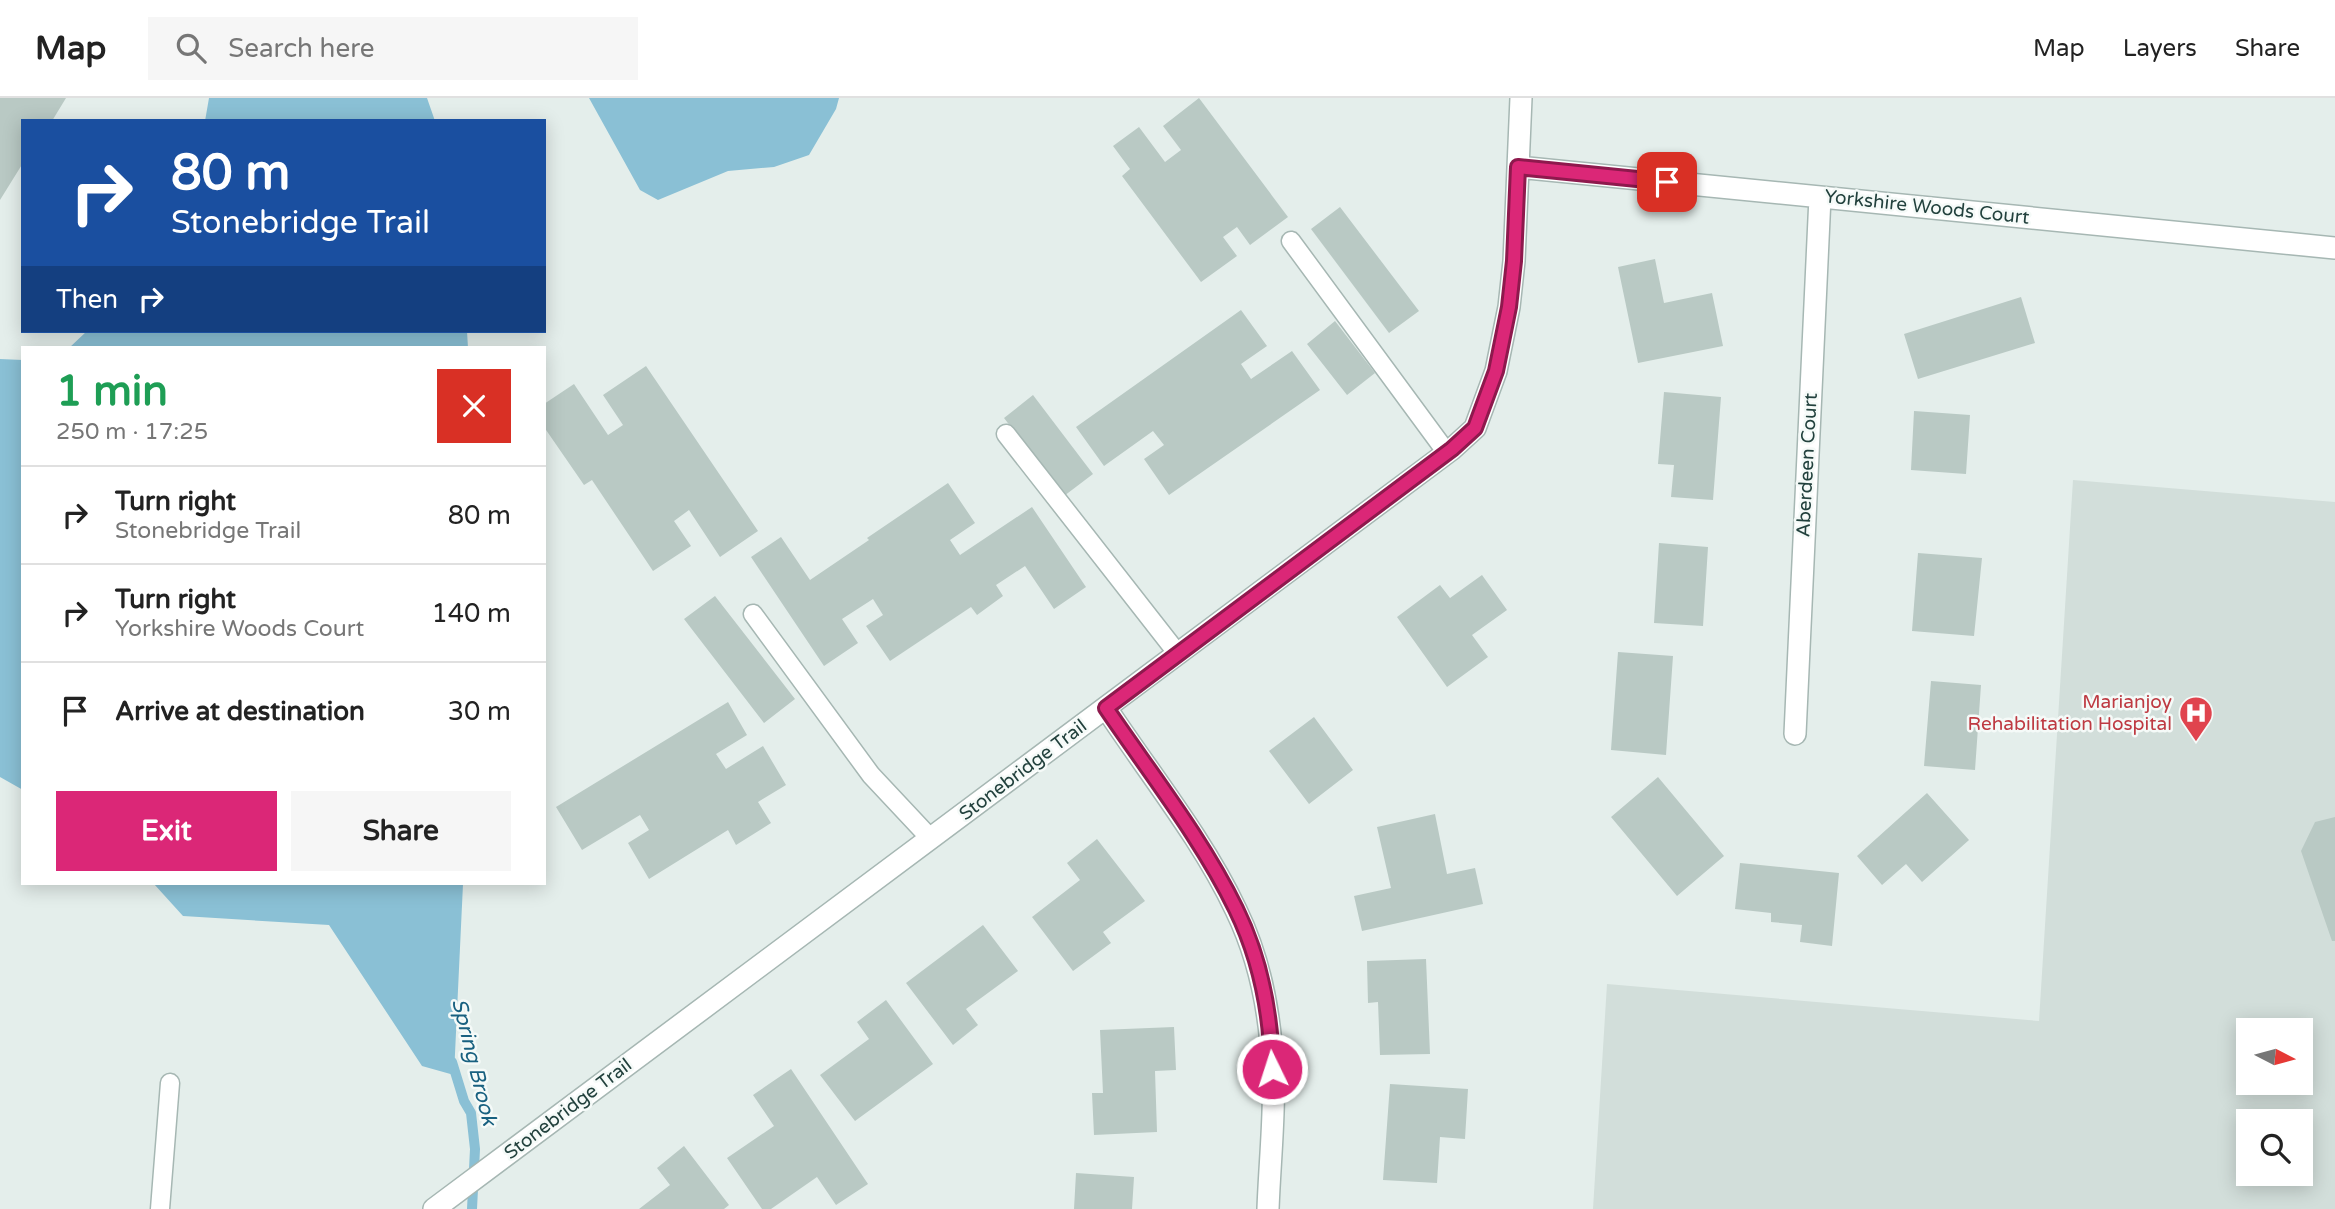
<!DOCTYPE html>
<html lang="en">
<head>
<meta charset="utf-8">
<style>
	:root { --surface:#fff; --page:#f6f6f6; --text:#222; --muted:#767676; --line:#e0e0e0; --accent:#db2777 }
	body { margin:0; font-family:"Varela Round",sans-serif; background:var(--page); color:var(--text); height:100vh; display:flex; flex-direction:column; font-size:26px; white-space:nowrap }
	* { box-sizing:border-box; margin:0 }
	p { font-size:23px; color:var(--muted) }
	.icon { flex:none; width:38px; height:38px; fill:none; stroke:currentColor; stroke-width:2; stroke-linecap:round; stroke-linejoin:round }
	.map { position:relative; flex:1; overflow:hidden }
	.side { position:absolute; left:21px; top:248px; width:525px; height:539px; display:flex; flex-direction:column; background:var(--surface); border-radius:0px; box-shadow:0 4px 18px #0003 }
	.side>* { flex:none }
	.guide { position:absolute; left:21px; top:21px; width:525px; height:214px; border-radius:0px; box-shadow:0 4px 18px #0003; background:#1a4fa0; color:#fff; overflow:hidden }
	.needle { width:46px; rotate:96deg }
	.tools { position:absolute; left:2236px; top:920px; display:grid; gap:14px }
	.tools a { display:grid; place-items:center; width:77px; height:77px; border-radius:0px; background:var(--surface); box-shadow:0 4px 18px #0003; font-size:35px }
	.pin { position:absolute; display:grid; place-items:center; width:60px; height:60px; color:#fff; margin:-30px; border-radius:14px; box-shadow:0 4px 10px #0006 }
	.me { position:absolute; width:77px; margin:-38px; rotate:356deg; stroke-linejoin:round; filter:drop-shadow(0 0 5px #0008) }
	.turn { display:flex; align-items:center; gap:24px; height:147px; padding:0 35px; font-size:32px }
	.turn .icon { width:91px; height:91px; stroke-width:2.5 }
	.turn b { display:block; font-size:49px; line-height:60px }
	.then { display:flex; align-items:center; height:66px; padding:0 35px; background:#0003; gap:14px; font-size:26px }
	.round { display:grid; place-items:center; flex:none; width:74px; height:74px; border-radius:0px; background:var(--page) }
	.overview { display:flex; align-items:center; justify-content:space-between; height:119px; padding:0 35px }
	h1 { font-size:42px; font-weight:800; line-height:52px; color:#1e9e55 }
	.cta { display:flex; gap:14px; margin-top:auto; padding:14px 35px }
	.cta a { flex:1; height:80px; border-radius:0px; background:var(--accent); color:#fff; font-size:28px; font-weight:800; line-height:80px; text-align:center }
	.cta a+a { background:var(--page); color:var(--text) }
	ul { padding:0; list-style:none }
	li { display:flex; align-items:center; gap:21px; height:98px; padding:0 35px; border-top:2px solid var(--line) }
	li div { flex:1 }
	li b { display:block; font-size:26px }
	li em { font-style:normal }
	header { display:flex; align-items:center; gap:42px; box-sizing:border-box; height:98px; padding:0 35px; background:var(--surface); border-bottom:2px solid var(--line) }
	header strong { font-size:33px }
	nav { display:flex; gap:38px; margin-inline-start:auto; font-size:24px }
	.search { width:490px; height:63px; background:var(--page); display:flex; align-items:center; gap:18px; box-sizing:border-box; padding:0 24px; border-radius:0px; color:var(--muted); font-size:26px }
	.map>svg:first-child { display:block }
</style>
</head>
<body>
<header>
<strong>Map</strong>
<div class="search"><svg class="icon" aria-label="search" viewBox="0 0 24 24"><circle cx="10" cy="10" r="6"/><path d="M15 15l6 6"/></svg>Search here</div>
<nav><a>Map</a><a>Layers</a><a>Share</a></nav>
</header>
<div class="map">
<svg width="2335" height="1111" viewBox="0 0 2335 1111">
	<rect width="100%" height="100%" fill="#e4eeeb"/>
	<path fill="#d2deda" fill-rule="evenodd" d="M2073 382 2335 404V1111H1593L1607 886 2039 923ZM2249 933H2301V985H2249ZM2249 1024H2301V1076H2249Z"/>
	<path fill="#8ac0d5" d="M209 0H427L435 23H205Z
		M589 0H839L836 11 809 57 774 69 728 73 658 102 640 92Z
		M87 233H467L468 250H69Z
		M0 261 23 262V692L0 679Z
		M154 786H463L454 977 422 968 329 827 183 818Z"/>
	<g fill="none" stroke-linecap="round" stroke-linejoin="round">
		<path stroke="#8ac0d5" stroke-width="10" d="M452 964 464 1003 471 1015 475 1051 472 1111"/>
	</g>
	<path fill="#b9c9c4" d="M0 0H66L52 23H23V65L0 102Z
		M1199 0 1288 119 1250 147 1237 129 1223 139 1237 158 1201 184 1122 78 1130 71 1113 48 1139 29 1165 64 1181 52 1163 28Z
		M1340 109 1419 213 1389 235 1311 131Z
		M1655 161 1664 205 1712 195 1723 248 1638 265 1618 169Z
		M2021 199 2035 245 1918 281 1904 236Z
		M1241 212 1267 248 1241 266 1251 281 1292 253 1320 292 1169 397 1144 361 1164 347 1153 333 1104 368 1076 329Z
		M1335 223 1375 275 1347 297 1307 246Z
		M646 268 758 433 720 459 689 412 674 423 691 448 653 473 592 382 584 387 544 329V306L574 286 608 337 623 327 603 297Z
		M1664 294 1721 299 1713 402 1671 399 1674 367 1658 366Z
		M1033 297 1093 376 1064 398 1004 320Z
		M1914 313 1970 317 1966 376 1911 372Z
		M948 385 975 425 950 442 960 457 1032 409 1086 489 1054 511 1025 468 996 487 1003 498 977 517 971 509 890 563 866 528 883 517 873 501 842 521 858 545 824 568 751 459 781 439 810 482 869 442 867 440Z
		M1659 445 1708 449 1703 528 1654 525Z
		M1918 455 1982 460 1974 538 1912 533Z
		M1482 477 1507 512 1472 537 1488 559 1447 589 1397 519 1440 487 1450 500Z
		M715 498 795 601 764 625 684 521Z
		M1618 554 1673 558 1666 657 1611 652Z
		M1931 583 1981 587 1975 672 1924 668Z
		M728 604 747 637 716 656 726 671 763 648 786 687 758 704 771 725 736 747 728 732 649 781 628 745 649 732 640 717 582 752 556 709Z
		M1314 619 1353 672 1309 706 1269 653Z
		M1658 679 1724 758 1677 798 1611 719Z
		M1927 695 1969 742 1922 784 1906 766 1882 787 1857 758Z
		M1435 716 1447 776 1475 770 1483 806 1362 833 1354 798 1391 790 1377 729Z
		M2335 719V843H2332L2301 753 2315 724Z
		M1097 741 1145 803 1103 834 1111 845 1073 873 1032 819 1080 782 1067 765Z
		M1740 765 1839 775 1832 848 1800 844 1802 827 1771 824V815L1735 811Z
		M983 827 1018 873 966 911 978 927 953 947 906 885Z
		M1426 861 1430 956 1380 957 1378 904 1368 905 1367 863Z
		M886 902 933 966 855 1023 820 977 869 941 857 924Z
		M1174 929 1176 972 1155 973 1157 1034 1094 1037 1092 995H1103L1100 932Z
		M791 971 868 1086 836 1107 817 1079 771 1111H762L727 1060 774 1028 753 997Z
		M1390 986 1468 991 1465 1041 1440 1039 1437 1085 1383 1082Z
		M684 1048 729 1107 724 1111H639L670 1087 657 1070Z
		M1076 1075 1134 1079 1132 1111H1074Z"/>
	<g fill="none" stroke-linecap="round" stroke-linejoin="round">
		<g stroke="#a6b7b3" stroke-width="21">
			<path id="lane" d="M1291 143 1447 355
				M1006 336 1178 556
				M753 516 871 677 931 741
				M160 1111 170 985"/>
		</g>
		<g stroke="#a6b7b3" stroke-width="24">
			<path id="street" d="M1518 69 2335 150
				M1106 610C1149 675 1203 742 1236 812 1256 853 1267 900 1271 946 1277 1000 1270 1056 1268 1111
				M1795 636 1820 99
				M434 1111 1452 351 1475 330 1496 273 1509 209 1514 163 1521 0"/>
		</g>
		<use href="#lane" stroke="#fff" stroke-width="18"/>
		<use href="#street" stroke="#fff" stroke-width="21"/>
	</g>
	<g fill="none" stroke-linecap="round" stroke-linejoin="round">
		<g stroke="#8e194d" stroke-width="18">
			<path id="route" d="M1272 971C1271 917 1260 860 1236 811 1202 741 1150 675 1106 610L1452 351 1475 330 1496 273 1509 209 1514 163 1518 69 1667 84"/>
		</g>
		<use href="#route" stroke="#db2777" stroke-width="12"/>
	</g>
	<defs>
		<g id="hospital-pin" transform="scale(1.75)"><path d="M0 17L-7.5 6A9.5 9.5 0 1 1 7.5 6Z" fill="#e0444e" stroke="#f5faf8"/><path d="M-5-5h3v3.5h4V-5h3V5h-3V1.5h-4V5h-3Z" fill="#fff"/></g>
	</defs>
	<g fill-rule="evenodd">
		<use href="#hospital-pin" x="2196" y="615"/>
	</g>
	<g text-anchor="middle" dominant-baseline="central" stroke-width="5" stroke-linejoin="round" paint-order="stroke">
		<g font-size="19" fill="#22413d" stroke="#f5faf8">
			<text transform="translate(1927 109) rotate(6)">Yorkshire Woods Court</text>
			<text transform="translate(1807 367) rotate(-87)">Aberdeen Court</text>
			<text transform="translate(1023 672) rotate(-37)">Stonebridge Trail</text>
			<text transform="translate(568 1011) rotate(-37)">Stonebridge Trail</text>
		</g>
		<g font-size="19" fill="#be3a42" stroke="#f5faf8" text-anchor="end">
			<text x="2172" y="604">Marianjoy<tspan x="2172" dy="22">Rehabilitation Hospital</tspan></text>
		</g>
		<g font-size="21" font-style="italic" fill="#196180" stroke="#f5faf8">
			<text transform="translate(474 964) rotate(76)">Spring Brook</text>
		</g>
	</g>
</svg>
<div class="tools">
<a><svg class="needle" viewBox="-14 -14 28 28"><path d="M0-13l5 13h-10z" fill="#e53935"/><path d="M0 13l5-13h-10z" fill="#767676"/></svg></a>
<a><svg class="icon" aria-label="search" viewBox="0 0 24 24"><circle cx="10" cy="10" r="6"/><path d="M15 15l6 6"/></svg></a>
</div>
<div class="pin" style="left:1667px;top:84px;background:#d93025"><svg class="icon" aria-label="arrive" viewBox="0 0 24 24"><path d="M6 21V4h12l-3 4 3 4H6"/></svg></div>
<svg class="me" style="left:1272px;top:971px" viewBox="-20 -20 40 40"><circle r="17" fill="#db2777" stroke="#fff" stroke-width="3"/><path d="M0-11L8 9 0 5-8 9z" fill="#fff"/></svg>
<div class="guide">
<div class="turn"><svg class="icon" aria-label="right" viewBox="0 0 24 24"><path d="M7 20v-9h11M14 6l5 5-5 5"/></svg><div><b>80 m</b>Stonebridge Trail</div></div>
<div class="then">Then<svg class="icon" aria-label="right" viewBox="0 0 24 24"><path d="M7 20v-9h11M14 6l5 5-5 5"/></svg></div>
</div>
<section class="side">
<div class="overview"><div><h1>1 min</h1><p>250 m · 17:25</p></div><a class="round" style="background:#d93025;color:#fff"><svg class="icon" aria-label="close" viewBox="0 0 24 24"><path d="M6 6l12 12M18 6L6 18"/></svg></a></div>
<ul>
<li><svg class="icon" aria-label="right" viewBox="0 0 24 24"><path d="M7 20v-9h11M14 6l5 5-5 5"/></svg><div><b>Turn right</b><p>Stonebridge Trail</p></div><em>80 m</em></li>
<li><svg class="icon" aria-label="right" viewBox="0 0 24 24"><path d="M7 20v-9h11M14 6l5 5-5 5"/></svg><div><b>Turn right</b><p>Yorkshire Woods Court</p></div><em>140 m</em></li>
<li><svg class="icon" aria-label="arrive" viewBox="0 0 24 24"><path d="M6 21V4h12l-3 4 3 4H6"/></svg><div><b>Arrive at destination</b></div><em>30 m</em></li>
</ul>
<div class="cta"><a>Exit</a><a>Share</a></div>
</section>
</div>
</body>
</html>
